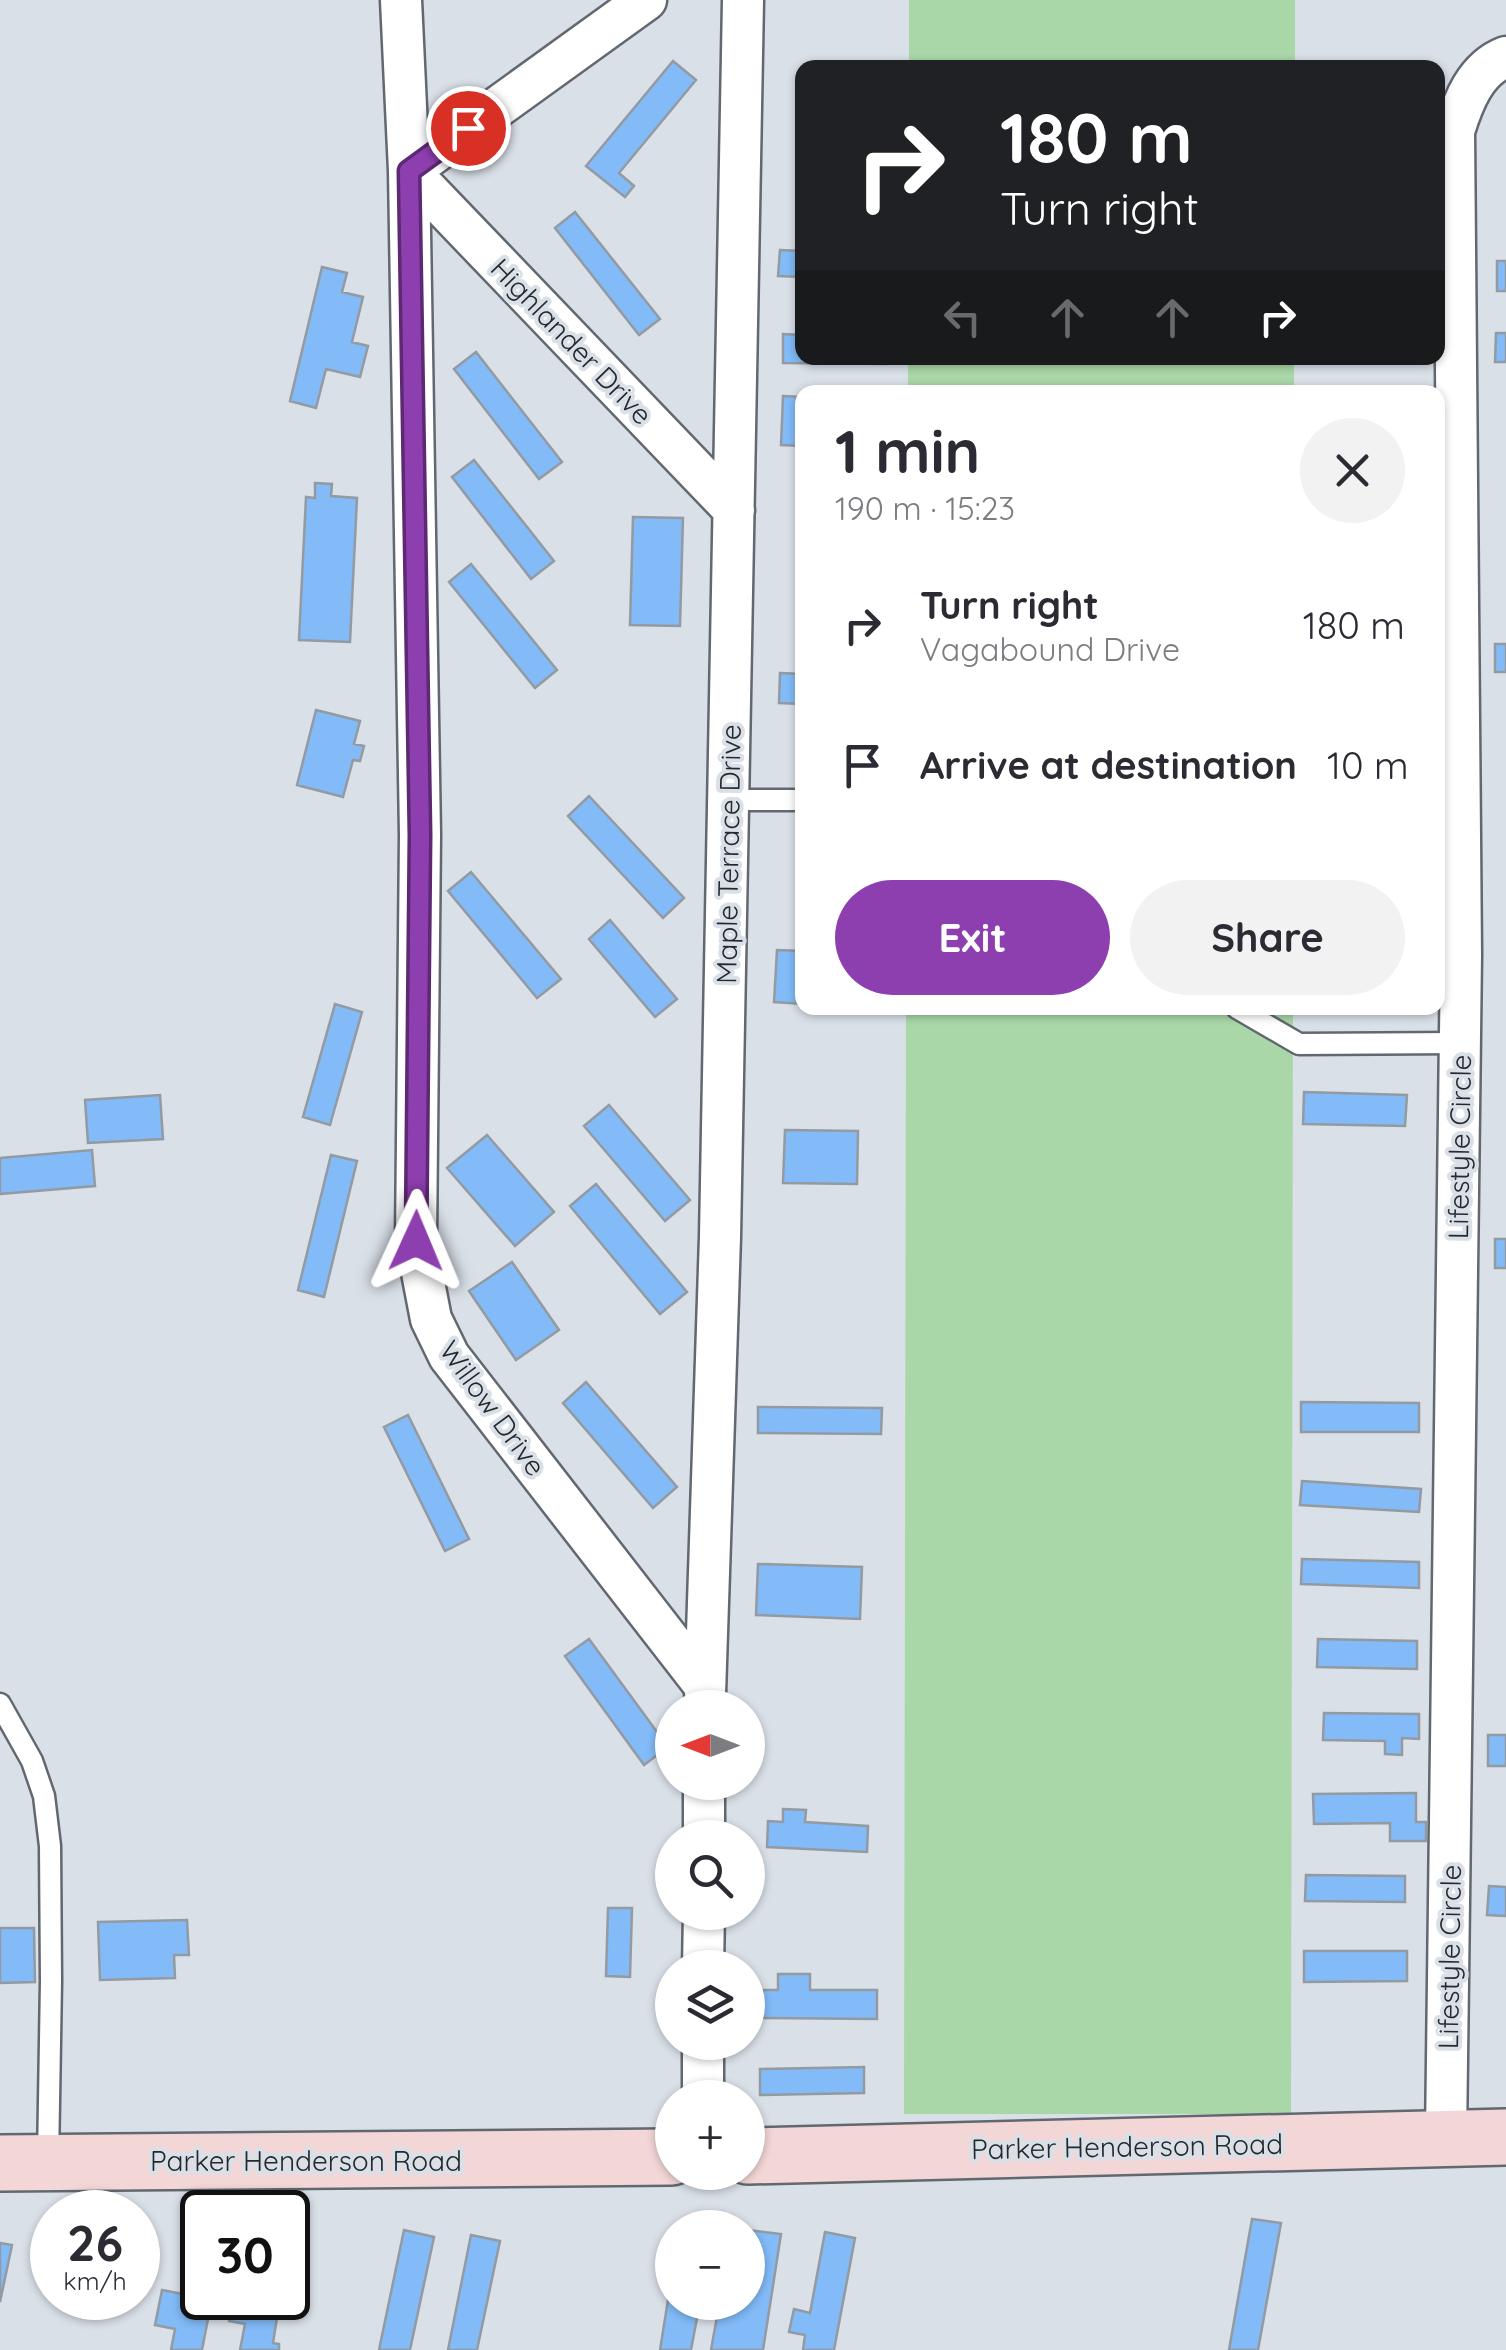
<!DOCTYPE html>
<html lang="en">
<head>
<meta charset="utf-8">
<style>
	:root { --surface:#fff; --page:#f2f2f3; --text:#2b2b33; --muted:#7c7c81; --accent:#8e3faf }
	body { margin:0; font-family:Quicksand,sans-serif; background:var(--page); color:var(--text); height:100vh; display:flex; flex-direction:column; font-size:38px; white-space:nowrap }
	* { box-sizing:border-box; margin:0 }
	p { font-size:32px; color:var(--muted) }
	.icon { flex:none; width:55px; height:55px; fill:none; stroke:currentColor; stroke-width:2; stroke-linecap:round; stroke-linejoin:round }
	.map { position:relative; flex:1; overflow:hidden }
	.drawer { position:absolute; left:795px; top:385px; width:650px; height:630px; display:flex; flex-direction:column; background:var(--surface); border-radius:20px; box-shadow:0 2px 8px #0004 }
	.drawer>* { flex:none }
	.banner { position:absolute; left:795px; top:60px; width:650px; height:305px; border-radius:20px; box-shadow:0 2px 8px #0004; background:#202124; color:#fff; overflow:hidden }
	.needle { width:65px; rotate:270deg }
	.buttons { position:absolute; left:655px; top:1690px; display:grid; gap:20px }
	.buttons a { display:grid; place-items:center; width:110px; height:110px; border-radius:50%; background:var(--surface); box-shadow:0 2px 8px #0004; font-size:50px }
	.speed { position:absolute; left:30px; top:2190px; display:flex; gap:20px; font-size:50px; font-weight:700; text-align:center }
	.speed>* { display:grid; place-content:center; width:130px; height:130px; border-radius:50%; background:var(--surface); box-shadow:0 2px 8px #0004; line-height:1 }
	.speed small { font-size:25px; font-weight:400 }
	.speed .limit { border:5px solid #111; border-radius:15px; background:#fff; color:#111 }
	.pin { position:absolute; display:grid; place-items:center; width:85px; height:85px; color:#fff; margin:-42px; border:5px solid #fff; border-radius:50%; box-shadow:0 2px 10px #0007 }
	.me { position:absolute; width:110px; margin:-55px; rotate:1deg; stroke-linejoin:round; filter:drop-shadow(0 0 8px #0008) }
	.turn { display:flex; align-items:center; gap:35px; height:210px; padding:0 40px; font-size:45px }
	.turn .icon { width:130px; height:130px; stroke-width:2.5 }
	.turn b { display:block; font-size:70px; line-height:85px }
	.lanes { display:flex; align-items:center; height:95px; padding:0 40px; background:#0003; justify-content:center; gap:50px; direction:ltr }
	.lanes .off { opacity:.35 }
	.round { display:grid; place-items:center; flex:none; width:105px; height:105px; border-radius:52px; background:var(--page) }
	.overview { display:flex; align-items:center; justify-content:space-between; height:170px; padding:0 40px }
	h1 { font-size:60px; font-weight:800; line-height:75px }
	.cta { display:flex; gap:20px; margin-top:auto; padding:20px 40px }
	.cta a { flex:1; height:115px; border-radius:60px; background:var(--accent); color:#fff; font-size:40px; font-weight:800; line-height:115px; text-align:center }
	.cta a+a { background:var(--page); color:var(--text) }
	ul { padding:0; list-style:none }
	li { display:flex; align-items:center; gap:30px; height:140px; padding:0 40px }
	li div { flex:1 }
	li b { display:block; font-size:38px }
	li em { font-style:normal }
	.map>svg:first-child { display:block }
</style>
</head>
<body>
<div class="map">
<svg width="1506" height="2350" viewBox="0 0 1506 2350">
	<rect width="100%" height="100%" fill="#d9e0e8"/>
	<path fill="#a9d7a8" d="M909 0H1295V67H909Z
		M908 358H1294V392H908Z
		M906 1008H1293L1291 2114H904Z"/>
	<path fill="#82bbf8" stroke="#939aa1" stroke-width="2.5" d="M673 61 696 80 619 173 634 186 625 197 586 166Z
		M799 97H802V203H798Z
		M575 212 660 319 639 335 555 228Z
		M780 250 802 251V277L778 276Z
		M1497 261H1506V291H1497Z
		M322 267 347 273 342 292 363 297 352 342 368 346 360 377 326 369 316 408 290 401Z
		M1496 333H1506V362H1495Z
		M783 334 802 335V358H886V364L783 363Z
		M476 352 562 462 539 479 454 369Z
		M783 396 802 397V446L781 445Z
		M474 460 554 561 531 579 452 477Z
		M315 483 332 484 331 496 357 498 350 642 299 640 306 497 315 498Z
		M633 517 683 518 680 626 630 625Z
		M471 564 557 670 535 688 449 582Z
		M1495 644H1506V672H1495Z
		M780 673 802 674V704L779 703Z
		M316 710 360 721 354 744 364 746 360 761 353 760 343 797 297 785Z
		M589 796 684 898 663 918 568 816Z
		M471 872 561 979 537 998 448 891Z
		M610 920 677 999 655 1017 589 939Z
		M777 950 802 951V1004L774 1002Z
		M335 1004 362 1012 330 1125 303 1117Z
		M1304 1092 1407 1095 1405 1126 1303 1124Z
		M160 1095 163 1139 88 1143 85 1100Z
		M609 1105 690 1200 665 1221 584 1126Z
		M785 1130 858 1131 857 1184 783 1183Z
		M487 1135 554 1212 515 1246 447 1168Z
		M92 1150 95 1186 0 1194V1158Z
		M331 1155 357 1161 324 1297 298 1290Z
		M596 1184 687 1292 660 1314 570 1206Z
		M1495 1239H1506V1268H1495Z
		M512 1262 559 1330 516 1360 469 1291Z
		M586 1382 677 1487 653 1508 563 1403Z
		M1301 1402 1419 1403V1432H1301Z
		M758 1407 882 1408 881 1434 758 1433Z
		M408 1415 469 1539 445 1551 384 1427Z
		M1302 1481 1421 1489 1419 1512 1300 1505Z
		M1302 1559 1419 1562V1588L1301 1584Z
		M758 1564 862 1567 860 1619 756 1615Z
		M589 1639 668 1747 644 1765 565 1656Z
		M1318 1639 1417 1641V1669L1317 1667Z
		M1324 1713 1419 1714V1739L1402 1738V1755L1385 1754V1741L1323 1740Z
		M1488 1735H1506V1766H1488Z
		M1416 1793V1822H1426V1841H1390V1823L1314 1824 1313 1794Z
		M783 1809 806 1810 805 1822 868 1826 867 1852 767 1847 768 1821 783 1822Z
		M1306 1875 1405 1876V1902L1305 1901Z
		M1489 1886 1506 1887V1916L1487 1915Z
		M608 1908H632L630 1977 606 1976Z
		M187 1920 189 1955H174L175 1978 100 1980 98 1922Z
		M0 1928H34L35 1982 0 1983Z
		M1304 1951H1407V1981L1304 1982Z
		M778 1974H810V1990H877V2019L758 2018V1990H778Z
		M864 2067V2093L760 2095V2069Z
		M1252 2219 1281 2223 1258 2350H1229Z
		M404 2230 434 2237 410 2350H379Z
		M748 2230 781 2234 763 2350H711L718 2311 734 2313 736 2302H748Z
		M825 2232 855 2238 834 2350H803L805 2335 789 2332 794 2309 810 2313Z
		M471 2235 500 2241 477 2350H448Z
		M194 2237 202 2239V2298H212L202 2350H171L175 2329 155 2325 162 2290 183 2294Z
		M0 2243 12 2245 0 2302Z
		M672 2275V2302H700L691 2350H660Z
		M233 2298H280L273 2343 279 2344V2350H240L245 2324 229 2321Z"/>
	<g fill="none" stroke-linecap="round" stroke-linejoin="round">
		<g stroke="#62686f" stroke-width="25">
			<path id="lane" d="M729 800H802
				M1237 1008 1299 1044 1460 1043
				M0 1704 32 1761 44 1796 50 1846 51 1981 48 2161"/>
		</g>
		<g stroke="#62686f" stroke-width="45">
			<path id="street" d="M401 0 409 171 420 835 416 1241 431 1319 449 1356 705 1686
				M646 0 409 171 734 510
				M705 1694 720 1237 743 0
				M704 1838V1782
				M703 1968 704 1912
				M703 2098V2042
				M1446 2138 1461 955 1454 131C1463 102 1475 69 1506 57"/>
		</g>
		<g stroke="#62686f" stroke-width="60">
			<path id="secondary" d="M748 2156 1506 2137
				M0 2163 672 2157"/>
		</g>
		<use href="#lane" stroke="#fff" stroke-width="20"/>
		<use href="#street" stroke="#fff" stroke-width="40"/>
		<use href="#secondary" stroke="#f3d7d7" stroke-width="55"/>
	</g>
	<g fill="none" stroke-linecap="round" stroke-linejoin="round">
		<g stroke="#5c2972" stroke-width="25">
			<path id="route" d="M416 1241 420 835 409 171 468 128"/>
		</g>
		<use href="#route" stroke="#8e3faf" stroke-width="18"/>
	</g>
	<g text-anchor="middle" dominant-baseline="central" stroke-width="8" stroke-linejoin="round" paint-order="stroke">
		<g font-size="28" fill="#26292b" stroke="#d9e0e8">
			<text transform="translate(572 341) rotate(46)">Highlander Drive</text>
			<text transform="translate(728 854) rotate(-89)">Maple Terrace Drive</text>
			<text transform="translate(1459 1147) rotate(-89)">Lifestyle Circle</text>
			<text transform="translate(493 1408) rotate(54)">Willow Drive</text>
			<text transform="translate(1449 1957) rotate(-89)">Lifestyle Circle</text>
			<text transform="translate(1127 2146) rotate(-1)">Parker Henderson Road</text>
			<text x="306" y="2160">Parker Henderson Road</text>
		</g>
	</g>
</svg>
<div class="buttons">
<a><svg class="needle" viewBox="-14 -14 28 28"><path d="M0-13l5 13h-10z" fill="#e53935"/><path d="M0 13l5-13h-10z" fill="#7c7c81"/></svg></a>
<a><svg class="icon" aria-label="search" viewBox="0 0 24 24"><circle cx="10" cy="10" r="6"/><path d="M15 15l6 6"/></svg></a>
<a><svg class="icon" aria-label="layers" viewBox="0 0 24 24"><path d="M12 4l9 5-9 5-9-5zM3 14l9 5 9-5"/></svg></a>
<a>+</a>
<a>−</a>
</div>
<div class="speed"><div>26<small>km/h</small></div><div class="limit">30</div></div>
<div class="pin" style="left:468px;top:128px;background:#d93025"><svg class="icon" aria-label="arrive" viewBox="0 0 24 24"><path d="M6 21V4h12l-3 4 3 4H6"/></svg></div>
<svg class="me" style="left:416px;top:1241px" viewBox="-20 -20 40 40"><path d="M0-17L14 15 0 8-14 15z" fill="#8e3faf" stroke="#fff" stroke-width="4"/></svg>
<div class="banner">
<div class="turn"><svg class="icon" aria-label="right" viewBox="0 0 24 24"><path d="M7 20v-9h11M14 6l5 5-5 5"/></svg><div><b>180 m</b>Turn right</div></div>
<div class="lanes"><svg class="icon off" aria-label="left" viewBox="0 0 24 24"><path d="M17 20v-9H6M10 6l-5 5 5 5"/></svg><svg class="icon off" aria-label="ahead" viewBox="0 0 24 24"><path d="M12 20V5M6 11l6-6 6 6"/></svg><svg class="icon off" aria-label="ahead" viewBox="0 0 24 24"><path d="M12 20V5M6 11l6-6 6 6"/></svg><svg class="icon" aria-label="right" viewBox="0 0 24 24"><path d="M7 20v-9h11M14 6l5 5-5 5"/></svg></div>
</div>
<section class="drawer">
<div class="overview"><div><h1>1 min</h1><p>190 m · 15:23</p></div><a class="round"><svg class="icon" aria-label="close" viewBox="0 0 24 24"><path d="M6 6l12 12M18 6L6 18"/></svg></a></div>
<ul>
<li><svg class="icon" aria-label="right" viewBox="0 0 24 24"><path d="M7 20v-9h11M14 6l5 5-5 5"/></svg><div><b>Turn right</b><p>Vagabound Drive</p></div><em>180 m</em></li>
<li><svg class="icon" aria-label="arrive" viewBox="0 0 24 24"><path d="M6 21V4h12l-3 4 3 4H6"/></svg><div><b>Arrive at destination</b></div><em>10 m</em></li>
</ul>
<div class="cta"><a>Exit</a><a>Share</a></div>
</section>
</div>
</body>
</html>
